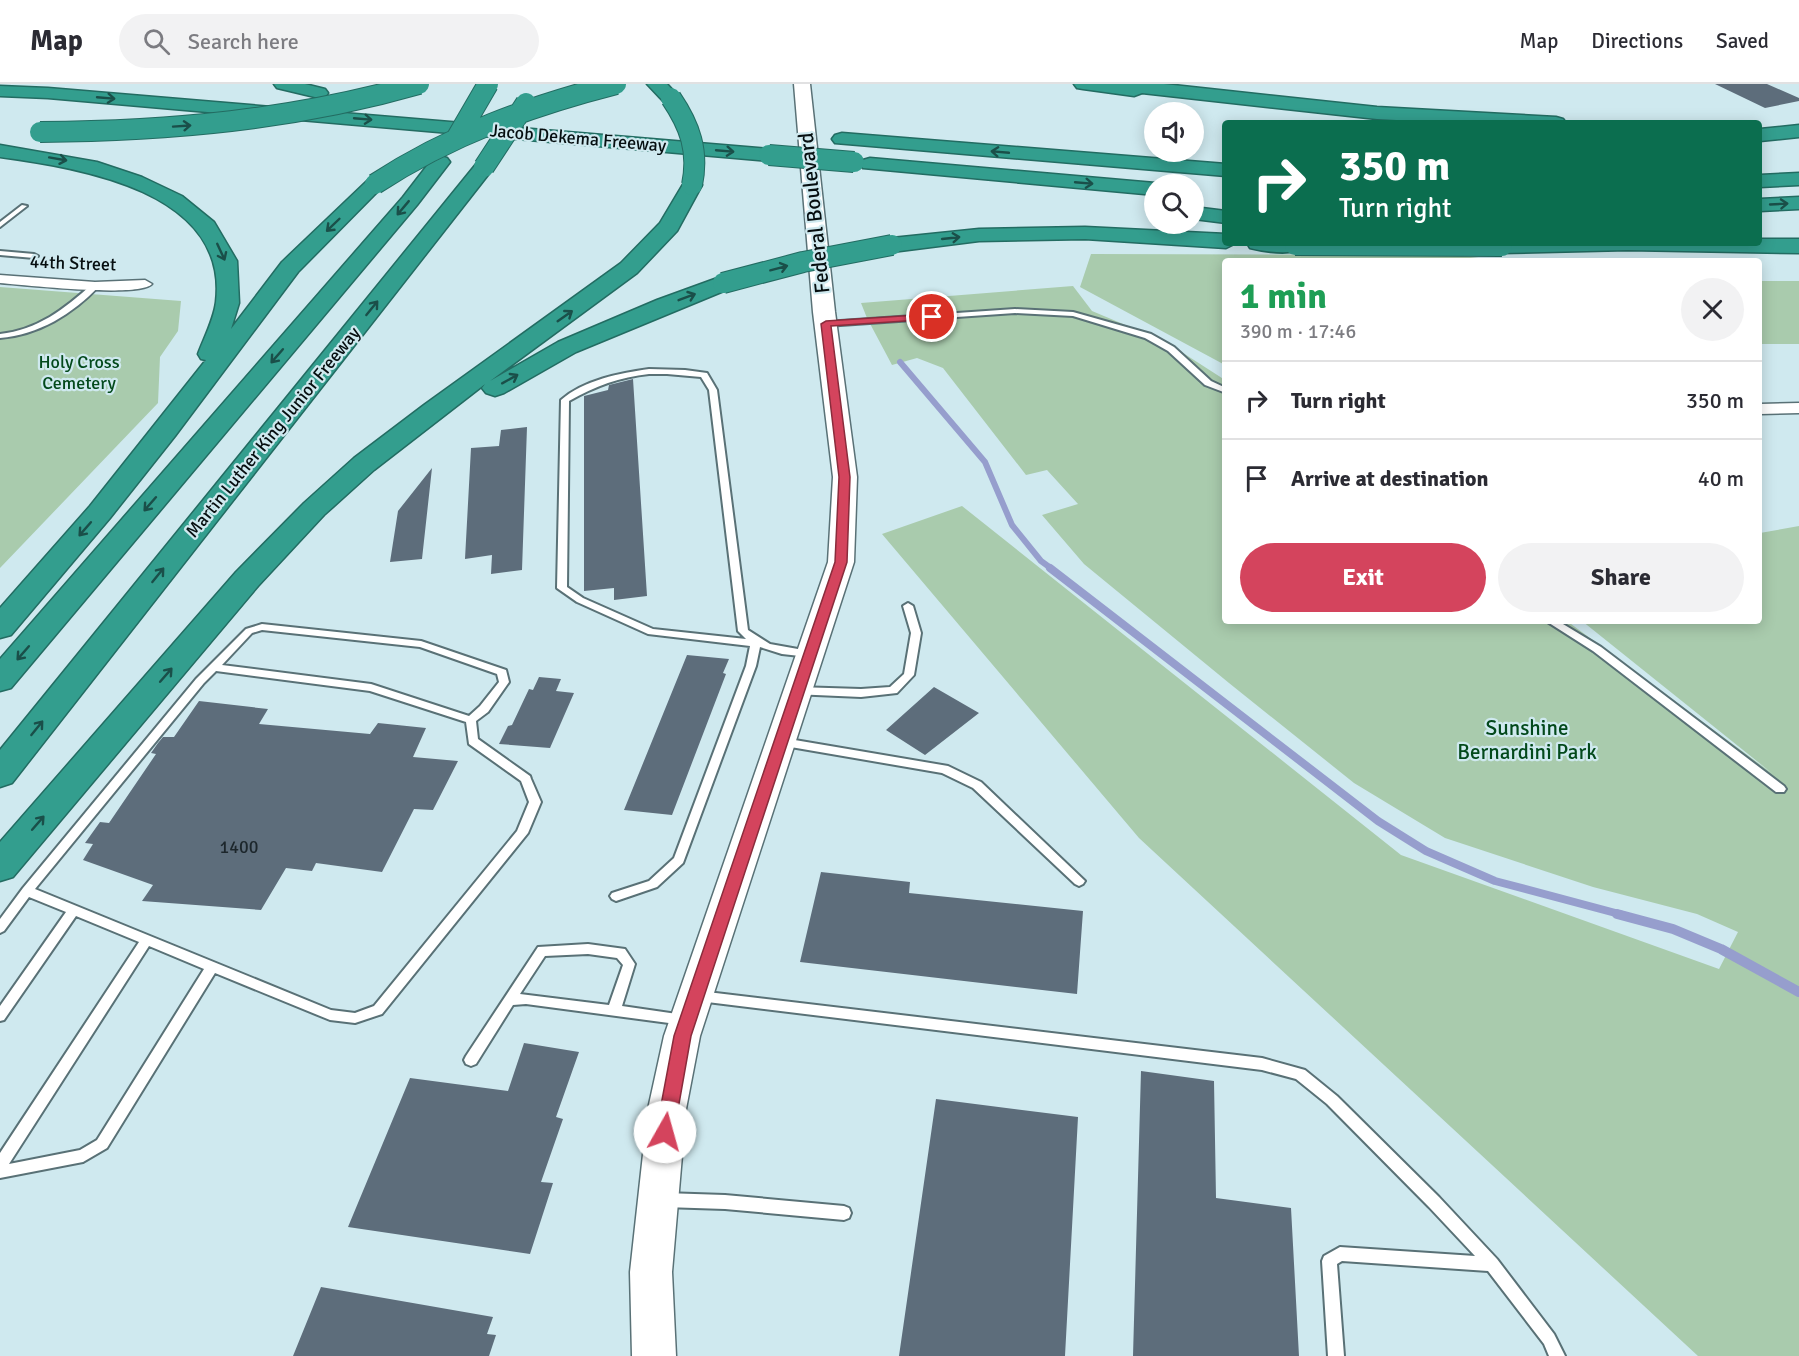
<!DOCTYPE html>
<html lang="en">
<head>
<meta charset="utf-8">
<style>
	:root { --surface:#fff; --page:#f2f2f3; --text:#2b2b33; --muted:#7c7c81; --line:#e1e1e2; --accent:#d4445d }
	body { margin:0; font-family:Signika,sans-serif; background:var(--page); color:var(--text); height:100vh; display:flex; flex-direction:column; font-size:22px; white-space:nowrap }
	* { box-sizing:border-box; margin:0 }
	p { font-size:20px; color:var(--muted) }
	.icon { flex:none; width:33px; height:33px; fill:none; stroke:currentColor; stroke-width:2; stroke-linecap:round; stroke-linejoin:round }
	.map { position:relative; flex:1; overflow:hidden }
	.drawer { position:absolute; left:1222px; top:174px; width:540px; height:366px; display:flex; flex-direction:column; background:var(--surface); border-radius:6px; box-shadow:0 3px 15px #0003 }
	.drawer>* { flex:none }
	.top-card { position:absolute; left:1222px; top:36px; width:540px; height:126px; border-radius:6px; box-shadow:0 3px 15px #0003; background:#0b6e4f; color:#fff; overflow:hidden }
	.tools { position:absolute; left:1144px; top:18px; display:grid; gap:12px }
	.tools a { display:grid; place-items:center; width:60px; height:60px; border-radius:50%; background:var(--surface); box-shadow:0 3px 15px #0003; font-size:30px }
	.pin { position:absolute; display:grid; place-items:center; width:51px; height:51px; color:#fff; margin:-26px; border:3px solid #fff; border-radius:50%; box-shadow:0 2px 6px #0007 }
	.me { position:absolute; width:66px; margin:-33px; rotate:7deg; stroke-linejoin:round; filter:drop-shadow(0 0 4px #0008) }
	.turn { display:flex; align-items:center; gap:21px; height:126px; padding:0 18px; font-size:27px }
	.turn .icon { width:78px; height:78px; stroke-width:2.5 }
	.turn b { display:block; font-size:42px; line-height:51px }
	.round { display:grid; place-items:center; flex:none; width:63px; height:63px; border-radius:32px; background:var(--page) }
	.summary { display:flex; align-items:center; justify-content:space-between; height:102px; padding:0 18px }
	h1 { font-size:36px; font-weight:800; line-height:45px; color:#1e9e55 }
	.action { display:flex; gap:12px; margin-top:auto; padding:12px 18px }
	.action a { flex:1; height:69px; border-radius:36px; background:var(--accent); color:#fff; font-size:24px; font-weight:800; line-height:69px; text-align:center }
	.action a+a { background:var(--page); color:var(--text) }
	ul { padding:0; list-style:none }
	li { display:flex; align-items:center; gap:18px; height:78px; padding:0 18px; border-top:2px solid var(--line) }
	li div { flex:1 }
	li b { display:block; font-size:22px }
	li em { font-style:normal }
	header { display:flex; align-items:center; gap:36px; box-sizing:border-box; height:84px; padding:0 30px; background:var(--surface); border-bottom:2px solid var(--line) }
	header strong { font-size:28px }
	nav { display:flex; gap:33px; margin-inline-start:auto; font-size:21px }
	.search { width:420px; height:54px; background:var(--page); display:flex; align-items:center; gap:15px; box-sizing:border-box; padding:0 21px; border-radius:33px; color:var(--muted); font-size:22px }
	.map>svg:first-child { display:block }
</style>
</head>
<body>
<header>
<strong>Map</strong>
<div class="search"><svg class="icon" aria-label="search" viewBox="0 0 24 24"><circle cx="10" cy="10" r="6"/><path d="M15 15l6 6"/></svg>Search here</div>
<nav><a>Map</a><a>Directions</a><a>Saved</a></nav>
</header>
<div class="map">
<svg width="1799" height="1272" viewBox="0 0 1799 1272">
	<rect width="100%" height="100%" fill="#cfe9ef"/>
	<path fill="#a9cbad" d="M1091 170 1454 171 1503 177H1226L1225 281 1080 203Z
		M1760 197H1799V260H1760Z
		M1073 202 1092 227 1166 258 1225 296 1226 537H1567L1773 690 1582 537H1760V449L1799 442V1272H1698L1139 754 882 450 962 422 1401 771 1719 885 1738 848 1697 830 1593 803 1445 754 1354 699 1229 599 1084 480 1042 431 1078 420 1047 386 1026 391 943 284 917 274 892 281 867 234 861 219Z
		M0 203 181 217 178 247 160 273 158 319 0 484Z"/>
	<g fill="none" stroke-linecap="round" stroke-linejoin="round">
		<path stroke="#969ecd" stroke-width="6" d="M900 278 985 378 1012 441 1041 477 1052 485"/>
		<path stroke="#969ecd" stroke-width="8" d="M1050 484 1378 737 1426 767 1495 797 1623 831"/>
		<path stroke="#969ecd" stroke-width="10" d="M1617 830 1673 845 1721 865 1799 908"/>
	</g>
	<path fill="#5d6d7b" d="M1715 0H1767L1799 14V17L1765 24Z
		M633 295 647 512 614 516V504L584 507V312L608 306 609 301Z
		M527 343 522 486 491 490 492 471 465 475 471 364 499 362 501 346Z
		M432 384 422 475 390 478 398 427Z
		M687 571 729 575 723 589 726 590 672 731 624 726Z
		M539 593 561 595 556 607 574 609 550 664 499 660 508 642 512 641 529 605 533 606Z
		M934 603 979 629 925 671 886 646Z
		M199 617 268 625 259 640 370 650 378 639 426 644 413 673 458 677 433 726 414 725 382 788 316 779 312 787 286 784 261 826 142 817 153 801 83 776 93 760 85 759 100 738 109 739 156 670 151 669 158 659 163 653H174Z
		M821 788 910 798 909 809 1083 827 1077 910 800 878Z
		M524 959 579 968 556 1033 563 1035 541 1098 553 1099 530 1170 348 1143 410 994 508 1007Z
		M1141 987 1214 997 1216 1114 1291 1124 1299 1272H1133Z
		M936 1015 1078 1033 1065 1272H899Z
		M321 1203 493 1233 487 1250 496 1251 489 1272H293Z"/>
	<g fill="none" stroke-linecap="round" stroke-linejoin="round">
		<g stroke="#597176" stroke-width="4">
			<path id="service" d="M22 121 27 122 0 143V138Z
				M0 167 34 170 38 172 34 174 0 171Z
				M92 200 99 202C73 230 38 251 0 254V250C37 246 65 225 92 200Z
				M1015 225 1073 228 1151 250 1174 263 1211 297 1226 304V309L1205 301 1168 267 1145 254 1073 232 1015 229 826 242 822 240 826 238Z
				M649 285 685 286 707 289 717 306 748 546 770 560 809 567 814 570 809 573 782 570 760 563 756 582 683 779 657 803 616 817 612 815 610 812 612 809 649 797 674 774 746 582 750 562 648 550 577 518 557 504 561 316C584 296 620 289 649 285ZM649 290H667L701 293 709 306 738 547 746 555 653 545 583 514 567 503 569 317C595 302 620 293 649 290Z
				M908 519 913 522 921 549 914 591 897 609 861 613 793 610 792 607 797 603 861 605 890 603 904 590 911 549 903 522Z
				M1546 537H1558L1601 563 1784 702 1786 705 1784 708H1776L1593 567Z
				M262 540 421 557 506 586 509 598 488 628 476 637 478 655 530 692 531 695 541 718 528 749 382 930 355 939 330 936 215 889 107 1064 83 1078 0 1094V1069L139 858 76 832 4 936 0 937V922L66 828 29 813 4 847 0 849V835L23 804 196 595 246 545ZM262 546 420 563 497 590 499 598 480 622 469 632 371 600 222 581 252 549ZM216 587 370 607 466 638 469 660 521 697 529 718 517 747 374 922 355 929 331 926 35 805 204 599ZM149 862 204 885 97 1056 80 1066 9 1080Z
				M783 654 948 682 981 698 1085 797 1083 800 1079 802 1075 800 973 704 942 689 779 661 778 658 779 655Z
				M588 860 625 865 635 880 622 922 684 931 689 932 690 936 689 940 684 941 526 920 513 921 476 980 471 982 466 980 464 976 466 972 538 863ZM588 870 617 874 623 881 609 921 520 910 545 872Z
				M699 907 1262 974 1305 986 1337 1012 1439 1113 1497 1175 1554 1250 1565 1272H1549L1544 1260 1488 1187 1342 1177 1337 1180 1344 1272H1328L1322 1177 1324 1172 1340 1163 1475 1172 1429 1123 1327 1020 1296 995 1262 986 699 917 695 916 693 912 695 908Z
				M664 1109 725 1111 844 1122 849 1124 851 1129 849 1134 844 1136 725 1125 664 1123 659 1121 657 1116 659 1111Z"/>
		</g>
		<g stroke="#597176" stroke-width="3">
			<path id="minor" d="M0 191 95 198 145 196 152 200C140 214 24 201 0 199Z
				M1799 319V329L1760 330V320Z"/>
		</g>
		<g stroke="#597176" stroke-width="3">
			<path id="secondary" d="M794 0H810L835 228 857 393 854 478 700 952 686 1025 672 1188 676 1272H632L630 1188 648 1025 664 952 828 478 833 393 813 228Z"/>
		</g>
		<g stroke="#236c62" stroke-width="3">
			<path id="motorway" d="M274 0H305L325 5 328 9 325 13 319 14 277 4Z
				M647 0H667L680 14 678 18H664Z
				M1074 0H1164L1377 23 1556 33 1563 35 1566 39H1454L1377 35 1142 9 1134 12 1083 5 1077 4Z
				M0 2 48 4 769 65 776 67 779 71 776 75 769 77 48 14 0 12Z
				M1799 41V53L1760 57V45Z
				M842 49 1226 80V92L835 59 832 55 835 51Z
				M0 61 97 78 142 93 182 112 214 138 237 177 239 219 231 245 282 178 368 96H382L385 100 298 188 175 352 110 434 11 551 0 554V524L90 422 206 276 201 275 198 270C204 254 214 235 216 218 229 107 80 84 0 73Z
				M440 72 447 74 450 78 417 121 11 604 0 607V575L403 113 433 74Z
				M870 74 1155 99 1162 100H1155V111L863 84 860 80 863 76Z
				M484 77 491 79 494 83 491 87 12 699 0 703V666L477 79Z
				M1799 89V101L1760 103V91Z
				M692 95 699 97 702 101 677 147 637 189 490 297 558 258 657 216 723 192 731 194 734 199 731 204 576 268 504 309 495 312 486 309 482 304 485 300 374 386 324 431 258 502 13 793 0 797V758L236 488 304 419 354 374 424 321 621 179 660 139 685 97Z
				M1799 113V125L1760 127V115Z
				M1194 123 1226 127V139L1194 135Z
				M1085 143 1226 150V159H1236L1226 164 1085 155 979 157 892 168 884 166 881 161 884 156 892 154 979 145Z
				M1760 155H1799V169L1628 166 1502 169 1494 167 1491 162 1493 159H1760Z
				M1247 159H1305L1306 161 1303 166C1287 170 1266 168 1250 164Z"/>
		</g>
		<use href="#service" fill="#fff" fill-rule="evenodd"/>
		<use href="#minor" fill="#fff" fill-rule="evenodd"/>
		<use href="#secondary" fill="#fff" fill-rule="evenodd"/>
		<use href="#motorway" fill="#339e8e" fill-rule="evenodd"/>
		<g stroke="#236c62" stroke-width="22" stroke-linecap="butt">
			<path id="motorway-bridge" d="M671 14C690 42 699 67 692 101
				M40 48C169 47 294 36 419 0
				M456 55 488 0
				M769 71 854 78
				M484 83 526 19
				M375 100C450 51 530 22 616 0
				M1295 161 1502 162
				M723 199 803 178 892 161"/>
		</g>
		<use href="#motorway-bridge" stroke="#339e8e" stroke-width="20"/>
	</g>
	<defs><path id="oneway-shaft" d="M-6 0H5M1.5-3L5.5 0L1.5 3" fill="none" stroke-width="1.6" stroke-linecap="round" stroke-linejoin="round" transform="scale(1.5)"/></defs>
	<g stroke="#1a4f49">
		<use href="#oneway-shaft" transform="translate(106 14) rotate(5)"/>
		<use href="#oneway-shaft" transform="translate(363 35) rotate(5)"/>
		<use href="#oneway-shaft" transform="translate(182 42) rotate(-4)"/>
		<use href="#oneway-shaft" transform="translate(725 67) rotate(5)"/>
		<use href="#oneway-shaft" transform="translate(1000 68) rotate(-175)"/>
		<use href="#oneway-shaft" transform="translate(58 75) rotate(10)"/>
		<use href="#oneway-shaft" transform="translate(1084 99) rotate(5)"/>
		<use href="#oneway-shaft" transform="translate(1779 120) rotate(-3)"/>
		<use href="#oneway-shaft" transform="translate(403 124) rotate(130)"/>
		<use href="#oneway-shaft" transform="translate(333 141) rotate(136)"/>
		<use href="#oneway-shaft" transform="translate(951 154) rotate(-6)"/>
		<use href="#oneway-shaft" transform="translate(221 168) rotate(65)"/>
		<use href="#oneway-shaft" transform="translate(779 184) rotate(-15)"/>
		<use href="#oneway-shaft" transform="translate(687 213) rotate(-21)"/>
		<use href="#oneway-shaft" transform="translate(372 224) rotate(-51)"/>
		<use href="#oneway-shaft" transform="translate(565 232) rotate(-35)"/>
		<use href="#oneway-shaft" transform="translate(277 272) rotate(131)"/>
		<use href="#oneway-shaft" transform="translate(510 295) rotate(-29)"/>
		<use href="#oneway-shaft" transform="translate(150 420) rotate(131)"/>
		<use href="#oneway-shaft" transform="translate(85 445) rotate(131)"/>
		<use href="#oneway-shaft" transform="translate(158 491) rotate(-51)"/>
		<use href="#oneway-shaft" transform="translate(23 569) rotate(131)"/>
		<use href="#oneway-shaft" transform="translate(166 591) rotate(-49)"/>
		<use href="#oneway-shaft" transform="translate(37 644) rotate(-51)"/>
		<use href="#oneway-shaft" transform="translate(38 739) rotate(-49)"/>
	</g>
	<path fill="#d4445d" stroke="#8a2c3c" stroke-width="1.5" d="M932 230 937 233 935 235 831 242 850 393 847 478 691 952 674 1048 671 1054 665 1056 659 1054 656 1048 674 952 835 478 839 393 821 240 826 237Z"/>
	<g text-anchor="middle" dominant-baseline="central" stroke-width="4.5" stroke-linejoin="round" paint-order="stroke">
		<g font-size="18" fill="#060e10" stroke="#cfe9ef">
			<text transform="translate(578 54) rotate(5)">Jacob Dekema Freeway</text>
			<text transform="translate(73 179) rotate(2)">44th Street</text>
			<text transform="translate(273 348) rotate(-51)">Martin Luther King Junior Freeway</text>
		</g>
		<g font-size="18" fill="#03491b" stroke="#cfe9ef">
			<text x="79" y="278">Holy Cross<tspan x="79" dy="21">Cemetery</tspan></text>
		</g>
		<g font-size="18" fill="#1c262b">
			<text x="239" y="763">1400</text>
		</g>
		<g font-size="21" fill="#060e10" stroke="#cfe9ef">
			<text transform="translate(814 129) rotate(-96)">Federal Boulevard</text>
		</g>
		<g font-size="21" fill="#03491b" stroke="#cfe9ef">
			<text x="1527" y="644">Sunshine<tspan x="1527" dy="24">Bernardini Park</tspan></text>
		</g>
	</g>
</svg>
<div class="tools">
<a><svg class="icon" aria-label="sound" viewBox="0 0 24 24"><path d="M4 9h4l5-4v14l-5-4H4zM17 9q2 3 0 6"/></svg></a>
<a><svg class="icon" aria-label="search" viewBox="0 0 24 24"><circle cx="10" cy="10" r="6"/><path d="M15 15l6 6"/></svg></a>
</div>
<div class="pin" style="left:932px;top:233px;background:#d93025"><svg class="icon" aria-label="arrive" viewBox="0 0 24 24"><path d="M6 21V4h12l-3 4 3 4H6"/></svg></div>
<svg class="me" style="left:665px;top:1048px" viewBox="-20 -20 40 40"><circle r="19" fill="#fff"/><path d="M0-13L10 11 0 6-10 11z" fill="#d4445d"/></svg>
<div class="top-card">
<div class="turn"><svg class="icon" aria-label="right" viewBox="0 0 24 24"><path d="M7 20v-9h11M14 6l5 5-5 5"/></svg><div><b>350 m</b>Turn right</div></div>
</div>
<section class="drawer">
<div class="summary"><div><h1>1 min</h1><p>390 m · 17:46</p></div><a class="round"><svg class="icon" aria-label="close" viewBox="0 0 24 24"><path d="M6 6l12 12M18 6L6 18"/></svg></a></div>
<ul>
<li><svg class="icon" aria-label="right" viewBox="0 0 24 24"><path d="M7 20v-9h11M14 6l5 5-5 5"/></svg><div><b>Turn right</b></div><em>350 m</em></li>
<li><svg class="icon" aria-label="arrive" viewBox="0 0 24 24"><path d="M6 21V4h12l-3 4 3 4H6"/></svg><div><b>Arrive at destination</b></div><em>40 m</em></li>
</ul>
<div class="action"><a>Exit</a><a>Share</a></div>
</section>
</div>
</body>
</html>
